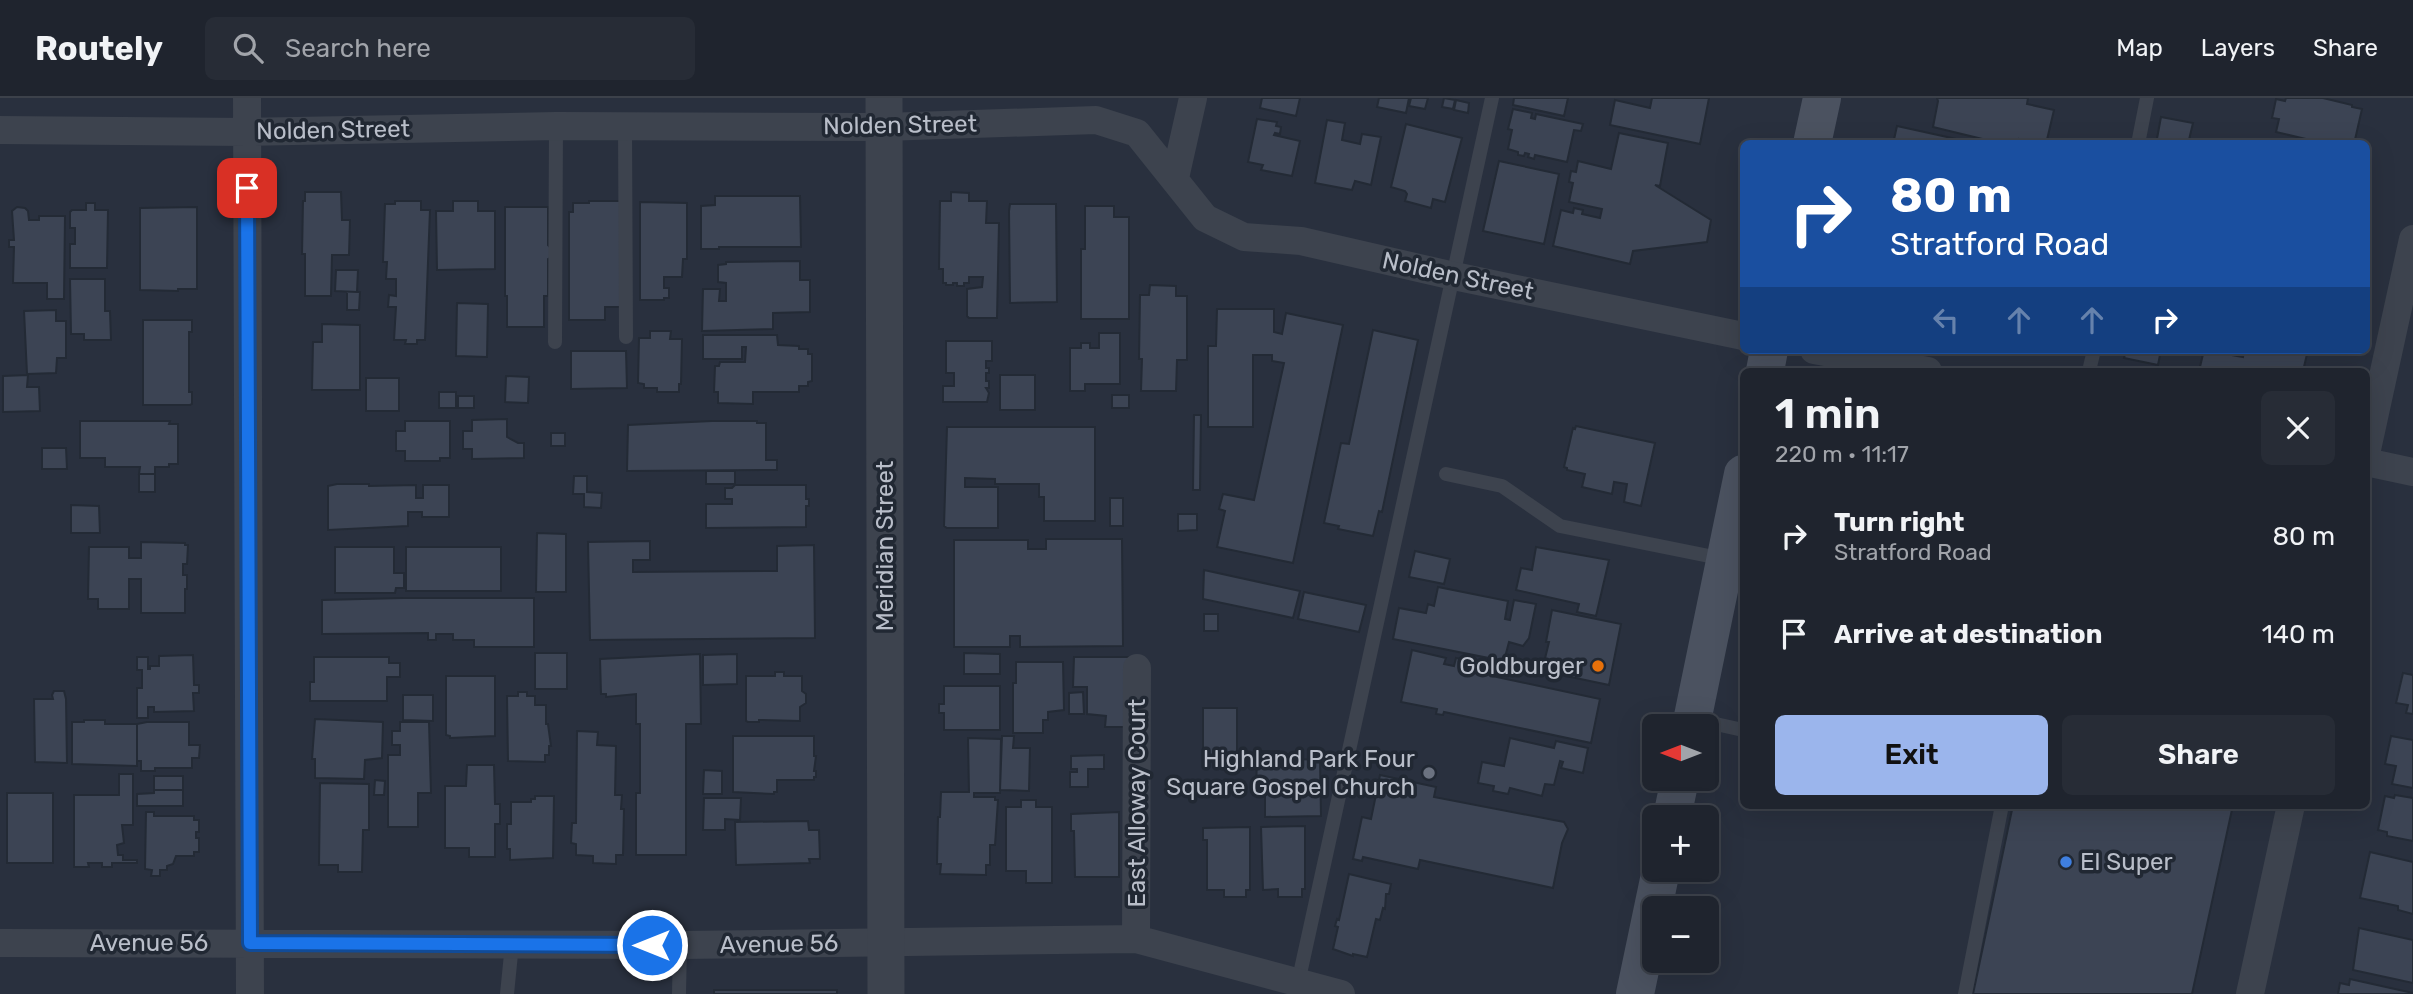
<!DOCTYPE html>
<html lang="en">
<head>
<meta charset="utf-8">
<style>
	:root { --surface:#1f242e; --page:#272c36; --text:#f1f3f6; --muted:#a1a4aa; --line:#3c414a; --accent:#9bb5ec }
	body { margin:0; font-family:Rubik,sans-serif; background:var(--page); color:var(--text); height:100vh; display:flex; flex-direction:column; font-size:26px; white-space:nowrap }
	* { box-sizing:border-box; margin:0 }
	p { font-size:23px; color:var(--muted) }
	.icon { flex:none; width:38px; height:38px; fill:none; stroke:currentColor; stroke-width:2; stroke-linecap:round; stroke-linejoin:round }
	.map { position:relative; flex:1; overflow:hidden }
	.details { position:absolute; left:1740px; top:270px; width:630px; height:441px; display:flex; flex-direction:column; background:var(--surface); border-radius:10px; box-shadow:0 7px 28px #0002,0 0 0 2px var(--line) }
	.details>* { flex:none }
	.guide { position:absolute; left:1740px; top:42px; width:630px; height:214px; border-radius:10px; box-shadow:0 7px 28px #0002,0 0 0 2px var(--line); background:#1a4fa0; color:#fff; overflow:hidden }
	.needle { width:46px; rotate:270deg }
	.controls { position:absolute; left:1642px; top:616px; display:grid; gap:14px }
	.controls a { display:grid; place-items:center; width:77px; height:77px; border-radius:10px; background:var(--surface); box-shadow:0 7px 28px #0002,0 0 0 2px var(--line); font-size:35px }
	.pin { position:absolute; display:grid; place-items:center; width:60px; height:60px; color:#fff; margin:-30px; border-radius:14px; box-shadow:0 4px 10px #0006 }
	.me { position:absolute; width:77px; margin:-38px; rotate:270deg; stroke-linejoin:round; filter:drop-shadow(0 0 5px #0008) }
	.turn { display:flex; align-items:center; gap:24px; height:147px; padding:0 35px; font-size:32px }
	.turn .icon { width:91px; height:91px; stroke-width:2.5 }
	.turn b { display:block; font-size:49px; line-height:60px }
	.lanes { display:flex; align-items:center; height:66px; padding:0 35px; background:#0003; justify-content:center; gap:35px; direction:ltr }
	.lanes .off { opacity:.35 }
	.round { display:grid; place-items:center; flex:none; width:74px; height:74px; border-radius:10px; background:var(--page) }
	.summary { display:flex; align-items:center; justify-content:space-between; height:119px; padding:0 35px }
	h1 { font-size:42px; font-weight:600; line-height:52px }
	.button { display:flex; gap:14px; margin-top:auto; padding:14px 35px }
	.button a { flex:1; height:80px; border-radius:10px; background:var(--accent); color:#111; font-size:28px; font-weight:600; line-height:80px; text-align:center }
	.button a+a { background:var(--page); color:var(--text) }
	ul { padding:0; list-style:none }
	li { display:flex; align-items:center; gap:21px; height:98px; padding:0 35px }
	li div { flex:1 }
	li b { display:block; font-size:26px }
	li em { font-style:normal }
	header { display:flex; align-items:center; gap:42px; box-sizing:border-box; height:98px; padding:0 35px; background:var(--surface); border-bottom:2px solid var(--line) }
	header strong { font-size:33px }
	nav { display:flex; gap:38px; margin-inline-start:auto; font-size:24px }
	.search { width:490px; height:63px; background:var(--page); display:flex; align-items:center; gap:18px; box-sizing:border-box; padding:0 24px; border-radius:10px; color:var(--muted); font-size:26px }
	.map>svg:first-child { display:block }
</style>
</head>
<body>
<header>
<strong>Routely</strong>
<div class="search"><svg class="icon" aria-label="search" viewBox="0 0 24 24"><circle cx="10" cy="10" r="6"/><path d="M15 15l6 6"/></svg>Search here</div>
<nav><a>Map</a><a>Layers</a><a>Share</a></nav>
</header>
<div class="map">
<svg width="2413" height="896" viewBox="0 0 2413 896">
	<rect width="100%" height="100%" fill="#29303e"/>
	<path fill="#3c4454" stroke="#232a35" stroke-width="2" d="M1262 0H1300L1296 18 1260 10Z
		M1379 0H1409L1406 15 1377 9Z
		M1411 0H1428L1425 11 1409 8Z
		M1444 0 1455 2 1453 11 1442 9Z
		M1514 0H1568L1564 18 1513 7Z
		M1652 0H1709L1700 46 1610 27 1615 2 1650 10Z
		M1937 0H2028L2027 6 2054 12 2046 46 2019 41 2018 46H2003L1933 29 1938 3Z
		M2286 0H2323L2352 7V9L2362 11 2354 46H2327L2276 34 2279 21 2272 20 2276 1 2285 3Z
		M1456 2 1469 5 1468 15 1454 12Z
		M1513 11 1532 15 1531 20 1535 21 1536 16 1583 26 1581 33 1574 32 1567 64 1535 57 1534 61 1528 59 1529 56 1525 55 1524 58 1518 57V54L1508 51 1512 32 1508 31Z
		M2161 19 2193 25 2188 46H2156Z
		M1257 21 1277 24 1276 28 1281 29 1280 36 1275 35 1274 37 1300 43 1292 78 1261 72 1263 67 1248 64Z
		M1327 22 1345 25 1342 42 1360 46 1362 36 1381 39 1371 87 1355 83 1352 92 1315 85Z
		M1406 26 1462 40 1445 104 1433 101 1431 110 1405 103 1407 96 1405 93 1391 89Z
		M1897 28 1979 46H1893Z
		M1619 35 1668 45 1660 88 1655 87 1711 122 1707 144 1633 153 1630 166 1553 148 1561 112 1573 115 1574 110 1583 112 1582 116 1600 120 1602 111 1569 104 1573 85 1569 84 1571 73 1576 74 1578 63 1611 71Z
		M1499 63 1559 76 1544 146 1483 133Z
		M305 94H341L342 122H350L349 157H332L331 198H305V156H302L303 103H305Z
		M951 94 969 95V103H987L986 125H999L997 220H969L967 218V191L982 189 983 179H969V185H964V188H957V185H953V187H946V185H943V171H939L940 103H951Z
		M715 98H800L801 149H719V151H701V108L715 107Z
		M395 103H421V112H430L425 242H417V246H405L406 242H394L396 209H388L389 197 396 198V181H386L387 164H383L385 106H395Z
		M453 103H478V113H495V171L437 172 436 113H453Z
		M589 103H621V209H605V222H569V114H573V105H589Z
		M640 104 687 105V161H683L682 179H664V190H669V200H664V202H640Z
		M86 105H95V112H108L107 170H70V146H75V130H70V114L72 112H86Z
		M1010 106H1056L1057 204 1010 205 1009 113Z
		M1085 108H1114V119H1129V221H1081V151H1085Z
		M17 109 25 110 28 113 29 122H39V118H65L64 201H47V185H13L14 149H9V142H14L12 113Z
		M197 109V191H178V193L140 192V110Z
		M505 109H548V147L551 150 552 159 548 161V198H544V229H507V198H505Z
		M800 163V182H810V214L773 215V231L702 233 703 191H720L719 203H726V185L718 184V167L726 166V164Z
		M336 172H358L357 194 335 193Z
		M70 181H105V213H110L111 242H84V236H71Z
		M1150 187 1176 188V198H1187V262H1177L1176 293H1141L1142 261H1139L1140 197H1149Z
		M347 194H360L359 212H347Z
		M457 205 488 206 487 259 456 258Z
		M1217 211H1274V234L1282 236 1286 215 1343 227 1293 465 1217 449 1225 413 1219 411 1223 396 1254 402 1284 265 1272 263V257H1253V329H1208V248H1216Z
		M56 212V223H66V260H57L56 275 27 276 24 213Z
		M143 222H192V234H189V294H192V306L190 307H143Z
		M322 226 360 227V292H312L313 244H322Z
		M1373 232 1418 242 1382 414 1379 413 1373 438 1338 431 1339 428 1324 425 1341 345 1349 346Z
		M650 233H671L670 241H682L681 286H679V294H657V290H644V286L638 285 639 240H650Z
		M1099 235H1120V286H1085V293H1070V250H1081V245H1090V250H1099Z
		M703 237H777L778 247 799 248V251H808V256H812V283L808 284V288H799V294H753V306L718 305V294H714L715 268H719L720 264H745L746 249H742V261H703Z
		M946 243H992V263H986V270H989V275H986V283H989V290H986L989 295 987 304H943V288H954V275H946Z
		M2126 252H2161L2158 267 2124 260Z
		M2204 252 2243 259 2244 252H2308L2303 273H2199Z
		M571 253H626L627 290 571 291Z
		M28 277 27 289H39L40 313 3 314V278Z
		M1000 277H1035V312H1000Z
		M506 278 529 279 528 305 505 304Z
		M366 280H399V313H366Z
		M439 294H456V310H439Z
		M1112 297H1129V310H1112Z
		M458 298H474V310H458Z
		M1194 317H1201L1200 392H1193Z
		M507 321V339L518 345H524V360L472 361V351H463V333H472V322Z
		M80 323H170L169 326H178V366H169V369H155V376H139L140 369H105V360H80Z
		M405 323H450V360H440V363H405V353H396V333H405Z
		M712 323H757V325H766V362H777V372L627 373 628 327Z
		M1576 328 1655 345 1641 408 1624 404 1627 386 1614 384 1612 396 1582 389 1585 376 1567 372V370L1564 369 1573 330 1575 331Z
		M947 329H1095V423H1044V399H1039V386H995V381L965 380V389H998V430H947L944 428Z
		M551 335H565V348H551Z
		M42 350H66L67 371H42Z
		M706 373H735V386H706Z
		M139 376H155V394H139Z
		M574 378H587V394L602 395 601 410 584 409V396H573Z
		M337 386H369V388L416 387V400H423V387H449V419H422V414H408V428L328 432V388Z
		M735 387H806V401H809V408H806V429L706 430V406H732V401H725V390H732Z
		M1110 400H1123V428H1110Z
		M71 407 99 408 100 435H71Z
		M1178 416H1197V432L1178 433Z
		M537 435 566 436V494H536Z
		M1046 441H1122L1123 548 1020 549V538H1010V549H954V442H1028V451H1046Z
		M650 443V462H633V474L777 473V448L814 447 815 540 590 542 588 444Z
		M141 444 185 445V447H188L187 466H183V477H187V491H185V515H141V481H129V511H98V501H88L89 449H129V460H141Z
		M335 449H394V475H404V490H396L395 495H335Z
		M406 449H501V493H406Z
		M1536 449 1609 462 1596 518 1577 514 1579 506 1516 492 1521 470 1532 472Z
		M1415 453 1450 461 1444 486 1409 479Z
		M1204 472 1300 493 1293 520 1203 501Z
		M1438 489 1508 503 1505 521 1510 522 1514 502 1536 506 1529 540 1523 548 1509 544 1504 563 1393 541 1399 510 1426 515 1428 506 1434 508Z
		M1304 494 1366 507 1359 534 1298 521Z
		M403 500H534V549H474V542H453V536H436V542H428V535L322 536V502Z
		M1552 512 1621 526 1609 587 1542 573 1549 544H1546Z
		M1204 516H1218V533H1204Z
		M1412 552 1446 560 1444 566 1454 568 1456 560 1494 568 1492 578 1600 601 1591 645 1444 614 1443 617 1436 616 1437 611 1401 604Z
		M535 555H567V591H535Z
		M964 555 1000 556V576H964Z
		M700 556 701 626H686V757H636V695H640V626H636V596L606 599V596H601L600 561Z
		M737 556V586L703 587V557Z
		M193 557 194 587H199V595H193L194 613 154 614V609H148V620H137V590H142V572H137V559H148V571H150V568H159V558Z
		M314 559H389V565H400V579H387V603H310V584H314Z
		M1074 559H1130V629H1105L1106 618 1087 616V589H1073Z
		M1016 564H1063L1064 612 1048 614V622H1043V635H1013V585H1016Z
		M775 574H784V578H802V593L806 596V605L800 609V623L759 622V624H748L746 623V578H775Z
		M2403 575 2413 577V616L2406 615 2408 607 2396 605Z
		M446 578H495V638L450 640V638L446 637Z
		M944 588H1000V632H944V615H939V606H944Z
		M54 593H64L66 601 67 665 35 664 34 601H53L52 597Z
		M518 594H527V598H535V607H546V626H548L551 648H549V657H545V664L508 663 507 598H518Z
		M1083 594 1084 616H1069V595Z
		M403 597H433V623L403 622Z
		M1203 610H1237V658H1203Z
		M315 621 383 624 382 660 365 662 364 681 315 680V661H312Z
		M84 622H105V626H137V668L72 666V624H84Z
		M147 624H189V647H200L199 660H192V670H155V673H141V663H137V626Z
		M400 624H429L431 695H418V729H388V657H400V647H392V633H400Z
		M577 633 598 634 597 647 616 648 615 697H622L621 711H624L623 757H616V766L593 765V758L576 757V746L571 745 572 725H576Z
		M733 638H814V658H816L814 673H816V679H814V682H777V694H774V696L733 694Z
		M1002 638H1014L1013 650H1030L1029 693 1000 692Z
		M2391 638 2413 642V690L2392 686 2396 668 2385 666Z
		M968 640 1001 641 1000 695H974V699H995V702H998L995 747H990V767H986V777L940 776 941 766H937L938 719H940L941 694H969Z
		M1510 640 1554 650 1556 643 1588 650 1583 675 1561 670 1563 664 1560 663 1554 687 1545 686 1542 698 1510 690 1508 696 1493 693 1494 688 1478 685 1482 664 1504 668Z
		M1257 653H1279V662L1320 661 1321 718 1265 719V692H1256L1257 660H1254V655Z
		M1104 657V671H1088V689H1070V674H1077V671H1071V658Z
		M467 667H494L495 706H500V726H495V759H469V750H445V688H466Z
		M704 672 722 673V696H703Z
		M119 676H133V727H122L124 745 117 747 118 757H123V762H137V765H112V769H102V765H88L89 769H74V697H119Z
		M1380 677 1436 689 1434 699 1564 724 1568 731 1562 745 1553 790 1420 762 1418 771 1363 759 1362 763 1353 761 1362 719 1371 721Z
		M154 678H183V692H154Z
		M375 682 385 683 384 697H374Z
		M320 685 369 686V732H363L362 774H338V767H319Z
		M154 692H183V708H137V696L154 695Z
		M7 695H53V765H7Z
		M2395 697 2413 700V743L2387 738V734L2378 732 2385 698 2394 700Z
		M535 698H554L553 760 510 762V751H507V726H511V704H531V701H535Z
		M704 700H741L740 722 725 721V732H703Z
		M1021 702H1036V709H1052V785H1026V773H1006V709H1021Z
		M2013 707H2233L2192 896H1973Z
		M146 714H154V718H194V722H199V734H196V740H199V754H194V758H176L173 766 167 768V772H160V778H151L152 772 145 771Z
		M1119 714V779H1075L1074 733H1071V716Z
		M808 723 809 732H819L820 761H809L810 765 736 767 735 724Z
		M1305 728V791H1302V799H1278V791L1263 792 1261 729Z
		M1250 729V792H1246V799H1224V792H1207V742H1203V730Z
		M2370 754 2413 764V816L2398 812V808L2360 800Z
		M1349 776 1391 786 1389 796H1386L1385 811 1383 810 1380 822 1376 821 1367 859 1353 856V858L1333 851 1338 829 1335 828 1337 821 1339 822Z
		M2359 830 2413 842V885L2353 872Z
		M2350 881 2413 895V896H2338L2340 885 2349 887Z
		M714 892H837V896H714Z"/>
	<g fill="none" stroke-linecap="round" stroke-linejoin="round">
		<path stroke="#3d434e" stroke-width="14" d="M625 28 626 239
			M2138 46 2147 0
			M555 244 556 28
			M2089 273 2094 252
			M1446 376 1502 388 1560 428 1724 461
			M1693 621 1743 632
			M1298 885 1492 0
			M507 896 512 846
			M679 896 680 847
			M1965 896 2002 707"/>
		<path stroke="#3d434e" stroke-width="28" d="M247 0 250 896
			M0 32 247 34 556 28 884 29 1096 22 1137 35 1205 120 1244 139 1301 143 1454 178 1743 238
			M1175 80 1193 0
			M1814 252 1928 273
			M2366 356 2413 141
			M2366 364 2413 374
			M1136 841 1137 570
			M0 845 680 847 1136 841 1341 896
			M2250 896 2291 707"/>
		<path stroke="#3d434e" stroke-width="37" d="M884 0 886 896"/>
		<path stroke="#4b5260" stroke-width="38" d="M1812 46 1822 0
			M1765 273 1769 252
			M1691 628 1743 376
			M1672 719 1680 681
			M1635 896 1661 772"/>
	</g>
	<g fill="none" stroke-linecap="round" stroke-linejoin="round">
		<g stroke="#114b97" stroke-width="18">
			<path id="route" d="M247 90 250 845 652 847"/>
		</g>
		<use href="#route" stroke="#1a73e8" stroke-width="12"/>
	</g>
	<circle fill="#e8710a" stroke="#212833" stroke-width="2.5" cx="1598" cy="568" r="7"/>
	<circle fill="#6b7280" stroke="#212833" stroke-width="2.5" cx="1429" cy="675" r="7"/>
	<circle fill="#3f7fe0" stroke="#212833" stroke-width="2.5" cx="2066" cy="764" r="7"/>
	<g text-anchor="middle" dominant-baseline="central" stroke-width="7" stroke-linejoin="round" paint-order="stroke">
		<g font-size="24" fill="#b9bec9" stroke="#212833">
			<text transform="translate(900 27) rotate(-1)">Nolden Street</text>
			<text transform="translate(333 32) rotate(-1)">Nolden Street</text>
			<text transform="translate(1458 178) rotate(12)">Nolden Street</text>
			<text transform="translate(885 448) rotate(-90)">Meridian Street</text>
			<text transform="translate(1137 705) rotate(-90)">East Alloway Court</text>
			<text x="149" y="845">Avenue 56</text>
			<text transform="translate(779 846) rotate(-1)">Avenue 56</text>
		</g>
		<g font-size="24" fill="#b9bec9" stroke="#212833" text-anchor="end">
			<text x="1584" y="568">Goldburger</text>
			<text x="1415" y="661">Highland Park Four<tspan x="1415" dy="28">Square Gospel Church</tspan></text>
			<text x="2080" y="764" text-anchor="start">El Super</text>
		</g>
	</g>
</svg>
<div class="controls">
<a><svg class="needle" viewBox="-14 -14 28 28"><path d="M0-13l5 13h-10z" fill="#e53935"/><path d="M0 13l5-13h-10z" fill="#a1a4aa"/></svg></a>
<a>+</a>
<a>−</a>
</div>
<div class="pin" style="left:247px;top:90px;background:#d93025"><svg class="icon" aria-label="arrive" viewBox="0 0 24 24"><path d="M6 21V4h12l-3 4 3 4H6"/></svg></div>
<svg class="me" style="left:652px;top:847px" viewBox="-20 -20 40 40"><circle r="17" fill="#1a73e8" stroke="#fff" stroke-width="3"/><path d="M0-11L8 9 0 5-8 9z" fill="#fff"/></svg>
<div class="guide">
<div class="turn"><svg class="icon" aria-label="right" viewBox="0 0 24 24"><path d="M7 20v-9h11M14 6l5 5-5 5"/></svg><div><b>80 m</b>Stratford Road</div></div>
<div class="lanes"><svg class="icon off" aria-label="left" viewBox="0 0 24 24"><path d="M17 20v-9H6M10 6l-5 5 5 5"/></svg><svg class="icon off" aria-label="ahead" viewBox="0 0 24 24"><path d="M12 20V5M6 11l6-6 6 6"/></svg><svg class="icon off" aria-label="ahead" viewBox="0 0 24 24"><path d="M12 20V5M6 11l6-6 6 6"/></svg><svg class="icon" aria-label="right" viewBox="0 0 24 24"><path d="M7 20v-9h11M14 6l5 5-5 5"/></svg></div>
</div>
<section class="details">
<div class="summary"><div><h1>1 min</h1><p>220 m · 11:17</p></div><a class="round"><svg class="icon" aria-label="close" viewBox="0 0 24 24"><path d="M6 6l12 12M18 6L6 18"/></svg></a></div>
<ul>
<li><svg class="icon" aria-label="right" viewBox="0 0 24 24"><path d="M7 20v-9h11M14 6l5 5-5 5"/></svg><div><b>Turn right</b><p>Stratford Road</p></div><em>80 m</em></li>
<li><svg class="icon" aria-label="arrive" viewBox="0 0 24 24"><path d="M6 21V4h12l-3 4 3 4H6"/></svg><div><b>Arrive at destination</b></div><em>140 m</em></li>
</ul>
<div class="button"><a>Exit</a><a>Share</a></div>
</section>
</div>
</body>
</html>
